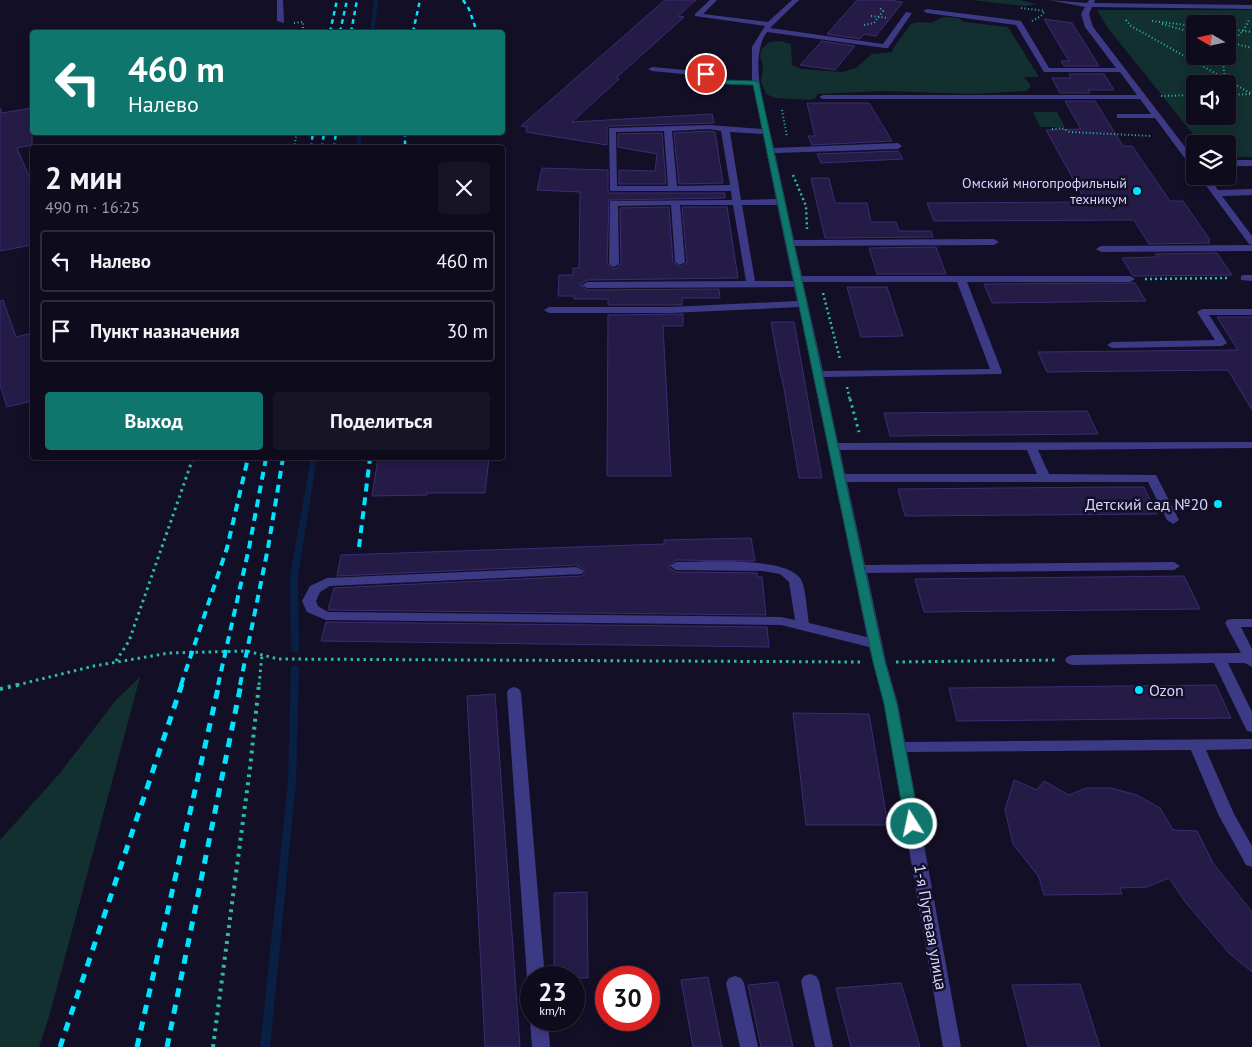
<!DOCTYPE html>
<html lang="ru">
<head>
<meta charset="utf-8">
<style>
	:root { --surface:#0e0b1c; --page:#171425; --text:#f1f3f6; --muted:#9b9ba3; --line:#2e2b3b; --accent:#0f766e }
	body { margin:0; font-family:"PT Sans",sans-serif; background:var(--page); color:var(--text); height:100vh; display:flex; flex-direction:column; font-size:19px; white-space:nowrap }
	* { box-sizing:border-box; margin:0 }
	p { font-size:16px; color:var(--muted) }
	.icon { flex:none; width:28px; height:28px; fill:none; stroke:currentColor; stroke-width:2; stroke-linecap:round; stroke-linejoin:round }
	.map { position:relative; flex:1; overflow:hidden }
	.side { position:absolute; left:30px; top:145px; width:475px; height:315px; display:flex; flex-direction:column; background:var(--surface); border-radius:5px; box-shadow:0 2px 8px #0003,0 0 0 1px var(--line) }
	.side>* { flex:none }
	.hud { position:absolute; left:30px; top:30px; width:475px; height:105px; border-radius:5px; box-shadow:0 2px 8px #0003,0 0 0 1px var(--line); background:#0f766e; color:#fff; overflow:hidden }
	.needle { width:32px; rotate:279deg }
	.fabs { position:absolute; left:1186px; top:15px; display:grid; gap:10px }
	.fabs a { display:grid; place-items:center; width:50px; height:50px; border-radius:5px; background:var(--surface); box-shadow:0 2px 8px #0003,0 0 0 1px var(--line); font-size:25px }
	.speed { position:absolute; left:520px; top:966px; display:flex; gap:10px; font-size:25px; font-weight:700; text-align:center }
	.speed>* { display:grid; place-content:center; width:65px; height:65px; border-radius:50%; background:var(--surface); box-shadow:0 2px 8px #0003,0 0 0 1px var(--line); line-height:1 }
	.speed small { font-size:12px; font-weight:400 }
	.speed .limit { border:8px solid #d22; background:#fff; color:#111 }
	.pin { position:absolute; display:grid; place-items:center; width:42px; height:42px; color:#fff; margin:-21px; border:2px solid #fff; border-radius:50%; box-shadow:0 1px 5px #0007 }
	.me { position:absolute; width:55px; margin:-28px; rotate:350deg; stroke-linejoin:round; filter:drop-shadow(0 0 4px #0008) }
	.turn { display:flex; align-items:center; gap:18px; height:105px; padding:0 15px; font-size:22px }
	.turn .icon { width:65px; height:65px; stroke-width:2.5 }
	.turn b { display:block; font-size:35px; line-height:42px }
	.round { display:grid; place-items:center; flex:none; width:52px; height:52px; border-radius:5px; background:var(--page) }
	.overview { display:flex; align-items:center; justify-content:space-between; height:85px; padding:0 15px }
	h1 { font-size:30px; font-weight:600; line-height:38px }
	.button { display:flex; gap:10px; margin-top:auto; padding:10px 15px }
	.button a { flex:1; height:58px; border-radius:5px; background:var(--accent); color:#fff; font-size:20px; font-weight:600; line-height:58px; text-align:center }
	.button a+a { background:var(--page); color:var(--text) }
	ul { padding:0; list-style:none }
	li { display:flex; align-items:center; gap:15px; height:62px; margin:0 10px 8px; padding:0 5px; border:2px solid var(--line); border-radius:5px }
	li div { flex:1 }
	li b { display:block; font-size:19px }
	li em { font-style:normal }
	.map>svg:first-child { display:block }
</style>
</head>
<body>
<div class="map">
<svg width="1252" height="1047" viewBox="0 0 1252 1047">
	<rect width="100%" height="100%" fill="#130f26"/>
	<path fill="#12302f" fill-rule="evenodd" d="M971 0H1020L1037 4 1026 6Z
		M1097 10H1252V157H1228V144H1201L1107 27ZM1195 24H1228V56H1195ZM1195 84H1228V116H1195Z
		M944 17 958 18 965 22 1008 27 1039 77H1024L1031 86 1027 91 973 94 883 91 817 94 816 98 811 100 775 98 766 94 761 82 763 65 760 57 761 50 769 42 780 41 791 44 792 65 801 69 842 72 856 68 872 54 893 52 892 50 911 24 917 22 931 23Z
		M1033 112H1057L1065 127H1040Z
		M140 677 49 1017 39 1047H0V840L60 773 116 700Z"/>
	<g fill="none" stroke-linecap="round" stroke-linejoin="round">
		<path fill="#0a1f44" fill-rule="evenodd" d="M374 0H378L374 32H370Z
			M358 132H362L360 148H356Z
			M311 458H317L298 576 299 650 298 652H292L291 650 290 576Z
			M295 665 298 666 299 668 296 783 270 1047H260L288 783 291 668 292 666Z"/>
	</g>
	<path fill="#241b47" stroke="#3b2d73" d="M665 0H696L678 16 684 17 616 78 619 79 572 122 712 114 714 123 609 126 607 128V145L526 132 527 127 521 126Z
		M857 0H887L903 2 876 36 864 34 860 39 827 34Z
		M1044 19 1072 23 1099 66H1064L1061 61H1069Z
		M821 42V41L855 46 835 70 800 65Z
		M1069 74H1104L1114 90H1088L1090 93H1060L1052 78H1071Z
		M1065 101H1095L1123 146H1132L1170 201H1183L1210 240 1208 241 1210 243 1149 244 1134 220 934 221 927 203 1086 202 1046 130 1081 129Z
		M807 103H869L892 141 812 145 808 136H815Z
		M0 108 2 113 32 108V145L17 148 32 183V245L0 251Z
		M709 131 715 132 723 183 679 184 674 133Z
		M662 133 666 184H619V170L655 171 657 154 618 147V134Z
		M898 151 903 159 821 163 817 154Z
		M542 168 608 170V191L610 193H725V198L609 200 607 264 615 269 621 264 620 208 669 207 673 262 681 267 687 262 682 207H727L738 278 587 280 580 284 587 290 719 289 720 298H682V305H608V299H574V296H558L559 275H573V268H579L580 192 537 190Z
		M811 178H829L835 203H867L871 222H896L899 231H931L933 237 825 238Z
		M936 247 946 274H877L869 248Z
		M1217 253 1232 275 1133 276 1122 258 1158 257 1155 254Z
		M1135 283 1146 301 992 303 984 284Z
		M847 287H887L903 336 861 337Z
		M3 300 16 337 32 333V401L7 407 0 385V301Z
		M683 314V326H663L671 476H607L608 315Z
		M1217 317H1252V410L1228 370 1047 372 1038 352 1238 350Z
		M771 322H794L822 478H799L782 377H781Z
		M1087 411 1098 434 890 436 884 413Z
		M378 458H489L485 493H427V495L372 496Z
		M1116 487H1144L1157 514 905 516 898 489Z
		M751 538 755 561 676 560 668 567 676 572 757 573V577H762L766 615 328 610 334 588 582 576 586 571 577 565 337 576 341 555 664 544V540Z
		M1184 576 1200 609 924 612 915 579Z
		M326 622 767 627 769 647 321 641Z
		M1216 685 1231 718 957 721 949 688Z
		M495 694 520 1047H485L467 696Z
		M793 713 869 714 888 825H806Z
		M1014 780 1037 790 1044 781 1069 795 1086 788H1111L1137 795 1160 808 1173 830 1197 831 1213 863 1252 912V972L1229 953 1186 903 1169 878 1147 887 1120 888 1122 894 1044 895 1039 877 1013 844 1005 810Z
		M587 892 588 978H554V893Z
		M708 977 722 1047H693L681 980Z
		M778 982 793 1047H761L748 985Z
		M901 983 920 1047H851L836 988Z
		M1080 984 1100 1047H1028L1012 985Z"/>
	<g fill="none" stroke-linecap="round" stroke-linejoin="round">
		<path stroke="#2fb8b0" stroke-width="2" stroke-dasharray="1 2.5" stroke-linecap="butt" d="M1021 8 1045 11
			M871 16 888 18
			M1126 20 1131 26 1252 94
			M1032 21 1041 16 1045 11
			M1152 21 1195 26
			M294 23 303 22V32
			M1162 24 1195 33
			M864 25 874 23 883 11 879 7
			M1228 29 1252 32
			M1228 42 1252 48
			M1228 45 1243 31 1249 20
			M1222 56 1225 78
			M1228 95 1252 94
			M1161 96 1195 95
			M782 110 787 137
			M1052 129 1062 128 1070 132 1152 136
			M294 148 297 132"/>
		<path stroke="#2fb8b0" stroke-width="2.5" stroke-dasharray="2 3" stroke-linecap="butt" d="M793 175 806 206 807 229
			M1145 279 1229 278
			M823 293 840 359
			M847 387 850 400"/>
		<path stroke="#2fb8b0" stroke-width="3" stroke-dasharray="2.5 4" stroke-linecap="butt" d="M850 399 859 432
			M116 661 129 641 193 458
			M896 662 1057 660
			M17 685 94 666 169 653 247 651 278 659 862 662
			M259 685 262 655"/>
		<path stroke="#2fb8b0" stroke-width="4" stroke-dasharray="3 5" stroke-linecap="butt" d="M0 689 22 684
			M213 1047 250 768 259 684"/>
		<path fill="#3d3a85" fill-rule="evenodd" d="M277 0H283L284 23 277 21Z
			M710 0H717L703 14 768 22 792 0H799L770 28 883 44 906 12 912 13 888 48H885L767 32C747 60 767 117 774 148L898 143 902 146 898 149 775 153 794 240 994 239 999 242 994 245 795 246 802 276H1130L1135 279 1130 282H967L1002 372 1001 374 824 377 838 443 1252 442V448L1038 450 1049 474 1156 475 1179 520 1173 524 1167 520 1148 482H847L865 565 1174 562 1180 566 1174 570 867 573 886 662 898 704 905 742 1252 739V749L1206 750 1234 814 1252 846V867L1246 865 1218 814 1191 750 907 752 961 1047H943L884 704 869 647 781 625 326 620 307 612 302 601 310 586 327 578 577 567 584 571 582 574 330 586 320 592 316 601 318 606 328 612 781 617 795 620 789 582 780 574 763 571 676 570 670 566 676 562C703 562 784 556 800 578 806 586 807 613 809 623L867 637 799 307 670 313H549L544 310 549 307H670L797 301 794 287 587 288 582 285 587 282 746 281 733 205H680L685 262 680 265 675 262 671 205 618 206 619 264 614 267 609 264 610 201 732 200 731 191H610L609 128 709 125 762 129 753 85 724 84 704 76 652 71 648 69 652 67 706 72 725 80 752 81V47L765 26 695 16V14ZM709 129 721 131 730 185 677 186 672 131ZM664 131 668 186H617L616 132ZM730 132 763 134 776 199 741 200ZM742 205H777L793 281H755ZM803 282H957L990 369 823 371ZM840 450H1027L1037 474H845Z
			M1049 0 1087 3 1089 0H1095L1094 3 1252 5V9L1092 7 1089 14 1093 27 1195 160V169L1192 168 1155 118H1117V114H1151L1140 99H823L819 97 823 95H1137L1120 72H1044L1016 25 927 13 923 11 927 9 1021 21 1049 68H1116L1085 27 1081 14 1085 7Z
			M1228 160H1252V166H1228Z
			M1199 176H1208L1218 190 1252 189V195L1222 196 1252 236V245L1249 244Z
			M1252 245V251L1101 252 1096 249 1101 246Z
			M1244 275H1252V281L1241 280V276Z
			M1202 309H1252V315H1209L1227 343 1222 346 1112 348 1107 345 1112 342 1215 340 1197 312Z
			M1232 619H1252V627H1241L1252 649V667L1245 663H1228L1252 712V732L1247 731 1245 727 1214 663 1072 665 1067 663 1065 660 1067 657 1072 655 1241 653 1225 623 1227 620Z
			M514 687 519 689 521 692 545 978H531V984L527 978 507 692 509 689Z
			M810 974 816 976 819 981 833 1047H815L801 981 804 976Z
			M735 976 741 978 744 983 758 1047H740L726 983 729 978Z
			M531 1018V1020H548L550 1047H532L530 1020Z"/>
		<path stroke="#00e5ff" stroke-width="2.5" stroke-dasharray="4.5 4" stroke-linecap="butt" d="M463 0 469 9 477 32
			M330 32 337 0
			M340 32 347 0
			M351 32 357 0
			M413 32 420 0
			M405 132V148
			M311 148 313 132
			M322 148 324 132
			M334 148 336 132"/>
		<path stroke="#00e5ff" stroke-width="4" stroke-dasharray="8 6" stroke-linecap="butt" d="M359 547 370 458
			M181 685 227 548 248 458
			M218 685 249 548 266 458
			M240 685 268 548 283 458"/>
		<path stroke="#00e5ff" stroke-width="5" stroke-dasharray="9 8" stroke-linecap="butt" d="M60 1047 182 684
			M137 1047 219 684
			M167 1047 241 684"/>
	</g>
	<path fill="#0f766e" stroke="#0a4d48" d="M706 72 725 80 756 81 759 83 885 662 897 704 920 824 917 828 912 830 907 828 905 824 884 704 873 662 753 85 724 84 704 76V73Z"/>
	<g fill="#00e5ff" stroke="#130f26" stroke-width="2">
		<circle cx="1137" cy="191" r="5"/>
		<circle cx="1218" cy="504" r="5"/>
		<circle cx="1139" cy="690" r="5"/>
	</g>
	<g text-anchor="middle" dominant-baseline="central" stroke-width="5" stroke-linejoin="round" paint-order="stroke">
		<g font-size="14" fill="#d9d4ff" stroke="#130f26" text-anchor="end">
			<text x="1127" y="183">Омский многопрофильный<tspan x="1127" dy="16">техникум</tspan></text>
		</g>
		<g font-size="16" fill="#d9d4ff" stroke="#130f26" text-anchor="end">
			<text x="1208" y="504">Детский сад №20</text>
			<text x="1149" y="690" text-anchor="start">Ozon</text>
		</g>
		<g font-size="16" fill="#d9d4ff" stroke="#130f26">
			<text transform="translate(931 927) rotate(80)">1-я Путевая улица</text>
		</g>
	</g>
</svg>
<div class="fabs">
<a><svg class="needle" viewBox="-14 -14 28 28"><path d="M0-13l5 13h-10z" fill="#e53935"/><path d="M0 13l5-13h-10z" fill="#9b9ba3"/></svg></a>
<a><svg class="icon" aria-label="sound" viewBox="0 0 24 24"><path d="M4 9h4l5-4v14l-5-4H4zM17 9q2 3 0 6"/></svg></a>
<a><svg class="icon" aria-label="layers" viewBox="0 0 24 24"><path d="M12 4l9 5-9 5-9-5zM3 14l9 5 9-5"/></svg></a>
</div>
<div class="speed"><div>23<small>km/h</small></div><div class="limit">30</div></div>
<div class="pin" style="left:706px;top:74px;background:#d93025"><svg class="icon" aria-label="arrive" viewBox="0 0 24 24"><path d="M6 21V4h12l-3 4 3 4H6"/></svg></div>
<svg class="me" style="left:912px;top:824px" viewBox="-20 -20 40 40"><circle r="17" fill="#0f766e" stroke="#fff" stroke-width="3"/><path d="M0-11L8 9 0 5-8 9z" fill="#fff"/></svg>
<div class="hud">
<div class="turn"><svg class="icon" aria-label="left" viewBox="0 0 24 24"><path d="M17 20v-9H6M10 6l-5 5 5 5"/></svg><div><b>460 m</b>Налево</div></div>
</div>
<section class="side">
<div class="overview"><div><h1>2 мин</h1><p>490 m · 16:25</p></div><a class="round"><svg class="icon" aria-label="close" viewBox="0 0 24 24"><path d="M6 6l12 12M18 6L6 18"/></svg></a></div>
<ul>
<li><svg class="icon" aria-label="left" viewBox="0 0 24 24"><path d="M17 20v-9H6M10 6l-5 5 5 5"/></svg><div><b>Налево</b></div><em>460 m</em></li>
<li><svg class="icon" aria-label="arrive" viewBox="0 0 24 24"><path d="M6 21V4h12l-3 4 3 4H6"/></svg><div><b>Пункт назначения</b></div><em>30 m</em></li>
</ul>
<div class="button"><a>Выход</a><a>Поделиться</a></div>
</section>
</div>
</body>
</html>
